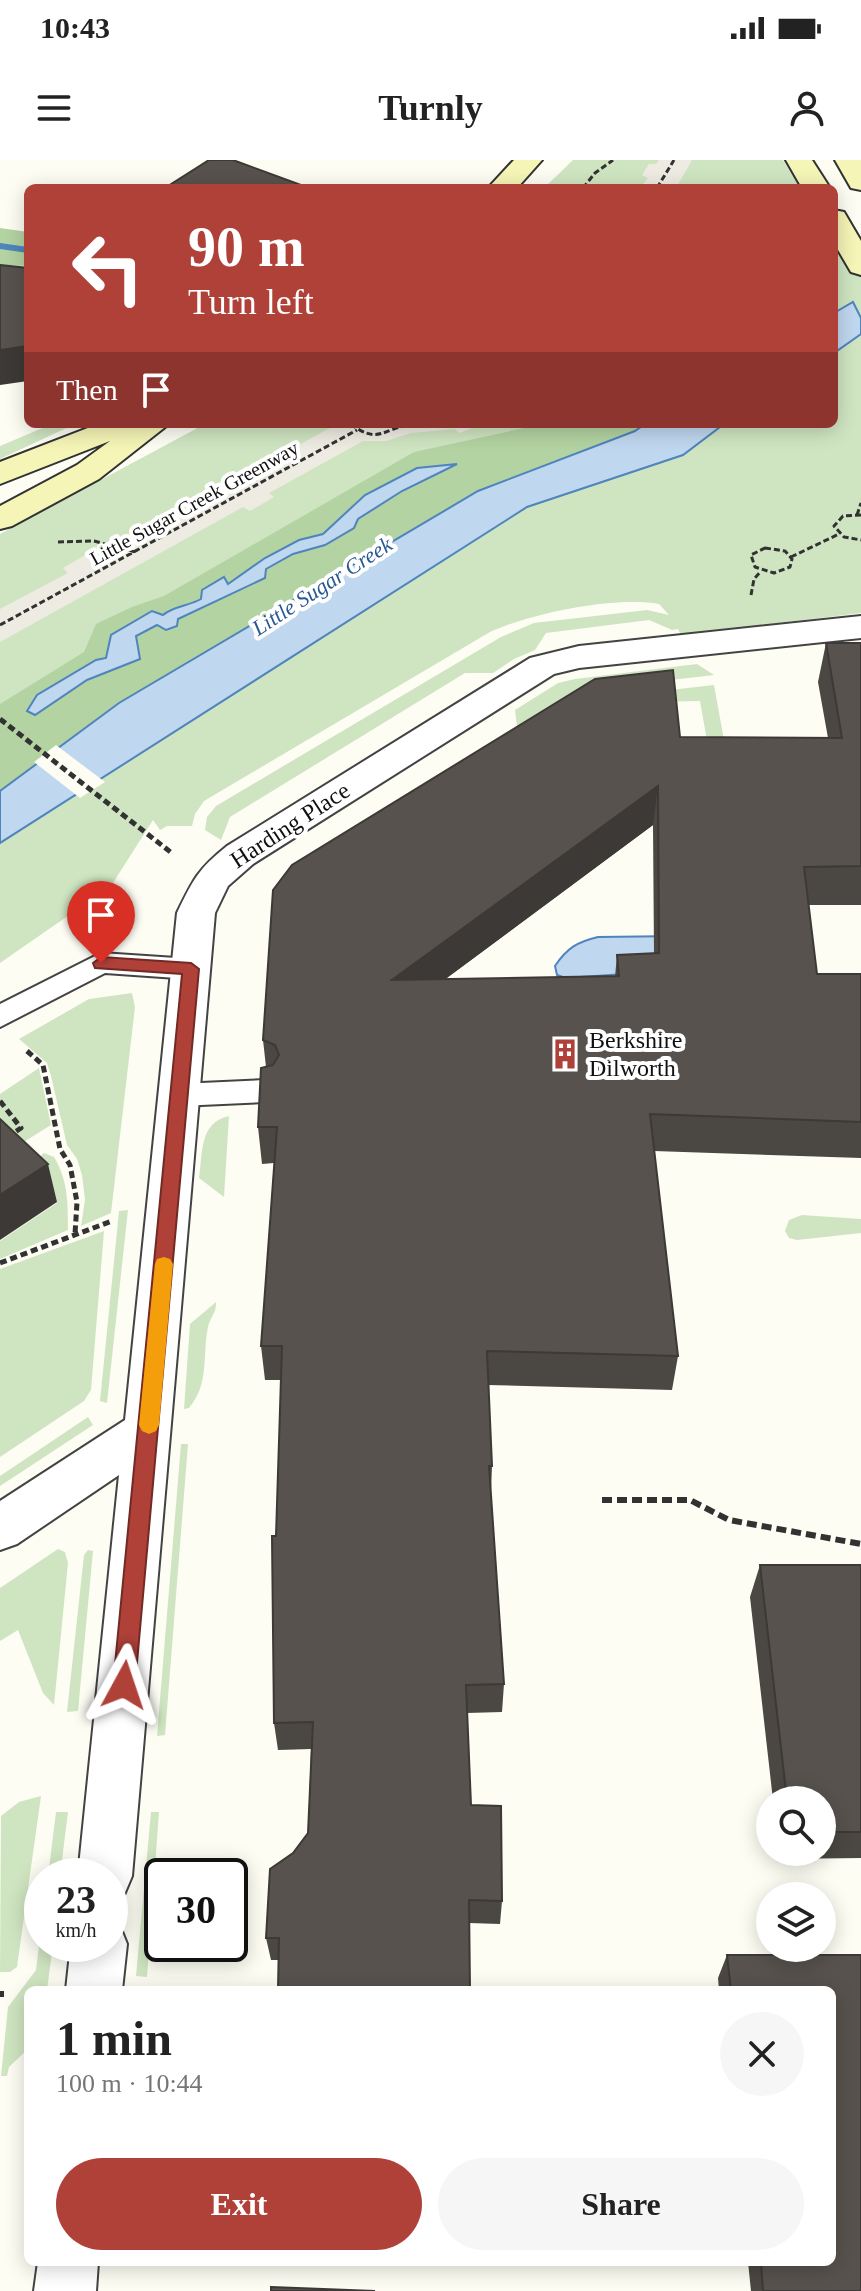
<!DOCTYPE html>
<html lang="en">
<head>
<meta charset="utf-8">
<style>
	:root { --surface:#fff; --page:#f6f6f6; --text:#222; --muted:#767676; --accent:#af4139 }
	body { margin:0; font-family:Georgia,serif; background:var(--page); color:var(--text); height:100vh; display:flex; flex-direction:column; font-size:30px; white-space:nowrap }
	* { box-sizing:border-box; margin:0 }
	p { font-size:26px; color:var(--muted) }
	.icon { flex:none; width:44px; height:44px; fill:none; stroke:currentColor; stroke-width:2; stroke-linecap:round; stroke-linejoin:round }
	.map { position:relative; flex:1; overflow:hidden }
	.details { position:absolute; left:24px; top:1826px; width:812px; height:280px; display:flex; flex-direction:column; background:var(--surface); border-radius:12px; box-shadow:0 4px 20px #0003 }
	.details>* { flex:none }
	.hud { position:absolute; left:24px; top:24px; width:814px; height:244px; border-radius:12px; box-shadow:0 4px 20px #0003; background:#af4139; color:#fff; overflow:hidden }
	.fabs { position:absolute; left:756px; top:1626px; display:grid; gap:16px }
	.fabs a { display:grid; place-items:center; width:80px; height:80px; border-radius:50%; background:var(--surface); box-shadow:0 4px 20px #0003; font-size:40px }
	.speed { position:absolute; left:24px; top:1698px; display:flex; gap:16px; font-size:40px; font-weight:700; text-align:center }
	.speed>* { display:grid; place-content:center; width:104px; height:104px; border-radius:50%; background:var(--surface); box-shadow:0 4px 20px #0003; line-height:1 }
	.speed small { font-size:20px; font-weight:400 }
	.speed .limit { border:4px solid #111; border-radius:12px; background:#fff; color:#111 }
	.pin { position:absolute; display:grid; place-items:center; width:68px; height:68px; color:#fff; margin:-82px -34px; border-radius:50% 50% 50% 0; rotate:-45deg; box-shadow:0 0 8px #0007 }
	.pin .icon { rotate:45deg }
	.me { position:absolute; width:88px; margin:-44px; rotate:5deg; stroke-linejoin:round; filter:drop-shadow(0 0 6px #0008) }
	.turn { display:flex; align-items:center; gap:28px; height:168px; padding:0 32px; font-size:36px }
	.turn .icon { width:104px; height:104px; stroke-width:2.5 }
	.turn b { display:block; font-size:56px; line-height:68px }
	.then { display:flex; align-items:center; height:76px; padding:0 32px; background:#0003; gap:16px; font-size:30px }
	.round { display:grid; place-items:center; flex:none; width:84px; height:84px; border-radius:42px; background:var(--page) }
	.summary { display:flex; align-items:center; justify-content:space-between; height:136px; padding:0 32px }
	h1 { font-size:48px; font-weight:800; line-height:60px }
	.cta { display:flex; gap:16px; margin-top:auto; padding:16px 32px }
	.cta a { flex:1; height:92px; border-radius:48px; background:var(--accent); color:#fff; font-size:32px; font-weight:800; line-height:92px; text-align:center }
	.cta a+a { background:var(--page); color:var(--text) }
	.status { display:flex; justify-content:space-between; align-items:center; height:56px; padding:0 40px; background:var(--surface); direction:ltr }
	.status svg { height:22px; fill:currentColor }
	header { display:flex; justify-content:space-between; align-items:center; height:104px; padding:0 32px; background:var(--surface); font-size:36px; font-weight:800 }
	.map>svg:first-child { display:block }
</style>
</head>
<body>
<div class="status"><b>10:43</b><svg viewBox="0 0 49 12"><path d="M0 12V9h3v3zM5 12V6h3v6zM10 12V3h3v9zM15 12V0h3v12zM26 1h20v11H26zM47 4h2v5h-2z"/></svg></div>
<header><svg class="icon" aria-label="menu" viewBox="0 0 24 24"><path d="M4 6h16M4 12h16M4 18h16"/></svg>Turnly<svg class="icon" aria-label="person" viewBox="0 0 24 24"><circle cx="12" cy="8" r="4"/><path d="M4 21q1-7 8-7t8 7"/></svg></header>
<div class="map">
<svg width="861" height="2131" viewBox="0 0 861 2131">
	<rect width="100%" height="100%" fill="#fdfdf4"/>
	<path fill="#cfe5c1" d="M573 0H783L800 28H544Z
		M834 87 844 103 861 91V453L681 475 678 469 672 470 649 460 546 473 535 490 514 499 493 513H465L230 657 221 680 205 670 207 657 216 646 501 477 534 463 647 450 669 455 659 444C614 436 532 453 490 472L204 641 195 654 192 666H167L160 670 153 660 111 726 0 803V374L205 264H834Z
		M52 264H75L0 299V286Z
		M697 504 714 515 576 531 517 567 515 550 558 523 575 519Z
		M714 525 726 591 709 592 700 541 649 542 652 532Z
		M132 833 135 847 111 1053 81 1066 85 1040 82 1015 77 999 67 985 51 916 47 903 19 879 89 839Z
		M39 908 51 965 6 993 0 988V934Z
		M229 956 224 1037 199 1018C203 992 199 963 229 956Z
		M44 993 54 997C68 1020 68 1043 68 1070L0 1099V1081L57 1043 24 1009Z
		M128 1050 107 1243 100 1241 119 1051Z
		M802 1055 861 1059V1073L797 1080 789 1078 785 1071 789 1060Z
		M104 1071 91 1230 84 1241 0 1297V1109Z
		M216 1142C217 1152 210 1157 208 1167 202 1196 210 1223 189 1248L184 1249 190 1164Z
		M88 1257 93 1265 0 1326V1316Z
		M181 1284H188L165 1575 157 1576Z
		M58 1389 65 1392 68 1403 54 1545 43 1533 18 1470 0 1481V1428Z
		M88 1390 93 1391 78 1551 67 1552 84 1395Z
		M41 1636 17 1807 10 1812H0L1 1656 19 1642Z
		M56 1652H68L60 1716H48Z
		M151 1652H159L147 1817 136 1816Z
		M42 1761V1784H53L47 1830H28V1889L9 1907 7 1916H1L8 1847 36 1810Z"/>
	<path fill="#b3d3a2" d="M0 68 28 72V106L0 105Z
		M543 264H645L635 271 478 331 119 543 0 631V544L84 492 96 464 132 447 164 436 414 292Z"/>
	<path fill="#eeece2" d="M659 0H692L676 28H640L648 18 642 15 649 4H656Z
		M337 264H484L459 273 455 269 411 273 386 281H363L269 333 274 337 250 351 243 347 0 482V449L68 413 63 408 87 394 94 398Z"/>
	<path fill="#bfd7ef" stroke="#4f84bd" stroke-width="2" d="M853 142 861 158V174L834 193V153Z
		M645 264H724L683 295 527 347 0 683V631L119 543 478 331 635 271Z
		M457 304 402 331 358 359 354 368 325 385 293 394 266 409 265 418 178 459 177 466 166 470 157 465 136 476 140 499 87 520 35 555 27 551 37 535 96 500 106 498 111 475 152 451 163 455C173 446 189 446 201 439L202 430 224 417 228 424 265 398 299 380 323 374 365 335 417 308Z
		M763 775 640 813 566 818 557 815 555 806C567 788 577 782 598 777Z"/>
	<path fill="#fdfdf4" d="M56 585 105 622 80 638 34 602Z"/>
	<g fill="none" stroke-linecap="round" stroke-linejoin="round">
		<path fill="#4f84bd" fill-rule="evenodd" d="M0 83 28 87V93L0 89Z"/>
		<g stroke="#434343" stroke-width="4">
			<path id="service" d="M101 793 191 799 201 802 205 809 201 816 191 819 105 813 0 867V844Z
				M266 920 276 923 280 931 276 939 266 942 179 946 169 943 165 935 169 927 179 924Z"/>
		</g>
		<g stroke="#434343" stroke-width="4">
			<path id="minor" d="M861 456V478L579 508 554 514 253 704 228 726 215 753 132 1716 124 1735 110 1741V1716H78L119 1315 17 1384 0 1390V1341L125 1260 177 753C193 720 198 709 227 686L530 498 579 486Z
				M110 1761 119 1764 127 1784 122 1830H66L71 1784H110Z
				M38 2102H98L96 2131H34Z"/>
		</g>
		<g stroke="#323232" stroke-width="4">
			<path id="secondary" d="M514 0H542L517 28H488Z
				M786 0H812L830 28H802Z
				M835 0H861V30L851 28Z
				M834 50 844 52 861 81V115L851 112 834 83Z
				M98 264H169L99 319 12 366 0 369V346L77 305 110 281 0 324V302Z"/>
		</g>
		<path stroke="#323232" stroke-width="3" stroke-dasharray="6 3" stroke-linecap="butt" d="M583 28 595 13 613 0
			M657 28 674 0
			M351 264C379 286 384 267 412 265 425 264 438 265 451 264
			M857 355 861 343
			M861 355 843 356 834 366 844 377 861 380
			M58 382 94 381 135 392
			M765 388 785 391 792 399 790 407 774 413 755 407 751 395Z
			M791 397 839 374
			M751 435 754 419 761 411
			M0 465 357 270"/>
		<path stroke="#323232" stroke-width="5" stroke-dasharray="7 4" stroke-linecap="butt" d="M0 559 173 694
			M27 891 43 905 60 989 70 1005 77 1042 75 1074
			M0 941 21 968 0 982
			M0 1103 112 1061"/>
		<path stroke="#323232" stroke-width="6" stroke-dasharray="10 5" stroke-linecap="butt" d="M602 1340H690L729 1360 861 1384
			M0 1834H4"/>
		<use href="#service" fill="#fff" fill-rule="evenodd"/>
		<use href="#minor" fill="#fff" fill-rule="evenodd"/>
		<use href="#secondary" fill="#f5f5b7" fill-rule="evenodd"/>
	</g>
	<path fill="#4b4742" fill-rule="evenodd" d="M826 483H861V745H808L817 814H861V998L654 991 678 1196 672 1230 488 1225 492 1306 491 1332 504 1524 502 1552 467 1553 471 1645 502 1741 500 1764 469 1763 279 1800H271L266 1778 293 1693 308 1673 311 1589 278 1590 274 1563 276 1376 281 1220H265L261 1186 274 1003 262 1004 258 967 266 907 263 880 680 577 828 578 818 522ZM653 665 654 794 617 795 615 817 445 819Z
		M760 1405H861V1698L780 1699 779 1692H822V1640H773L750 1437Z
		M727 1795H861V2131H751L748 2102H832V1830H719L718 1818Z"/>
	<path fill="#3d3936" d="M28 186V221L0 225V190Z
		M658 626 653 665 393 858 392 820Z
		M48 1004 57 1042 0 1080V1035Z"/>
	<path fill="#57524d" stroke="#3d3936" stroke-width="2" fill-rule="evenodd" d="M209 0H233L309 28H165Z
		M0 105 28 108V186L0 190Z
		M826 483H861V706L804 707 817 814H861V962L650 954 678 1196 487 1191 492 1306H489L504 1524 466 1525 471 1645 501 1646 502 1741 469 1740 470 1830H278L279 1778H266L270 1709 293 1693 308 1673 313 1562 274 1563 272 1376H276L282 1186H261L277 967H258L261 908 273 905 279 895 275 885 263 880 273 730 292 705 595 519 673 510 680 577 842 578ZM658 626 659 793 617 795 619 816 392 820Z
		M0 959 48 1004 0 1035Z
		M760 1405H861V1672H822V1640H787Z
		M727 1795H861V2131H763L761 2102H832V1830H731Z
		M271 2127 375 2131H271Z"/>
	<path fill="#af4139" stroke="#722a25" stroke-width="2" d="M101 797 191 803 199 809 135 1525 132 1532 124 1535 116 1532 113 1525 182 814 95 808 93 803Z"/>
	<path fill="#f59e0b" d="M164 1097 170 1099 173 1104 159 1265 156 1271 149 1274 142 1271 139 1265 155 1104 157 1099Z"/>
	<defs>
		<g id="building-bare" transform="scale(2.4)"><path d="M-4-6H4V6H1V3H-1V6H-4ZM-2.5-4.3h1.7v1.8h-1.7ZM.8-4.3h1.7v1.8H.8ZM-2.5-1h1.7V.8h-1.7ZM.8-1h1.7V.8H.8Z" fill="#af4139" stroke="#fff" stroke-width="2.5" paint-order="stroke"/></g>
	</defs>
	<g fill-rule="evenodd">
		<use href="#building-bare" x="565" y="894"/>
	</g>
	<g text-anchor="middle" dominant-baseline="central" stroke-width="8" stroke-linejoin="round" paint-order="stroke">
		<g font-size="20" fill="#101010" stroke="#fff">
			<text transform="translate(194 343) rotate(-29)">Little Sugar Creek Greenway</text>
		</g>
		<g font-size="22" font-style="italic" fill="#285892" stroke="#fff">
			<text transform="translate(322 426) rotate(-33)">Little Sugar Creek</text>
		</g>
		<g font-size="24" fill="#101010" stroke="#fff">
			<text transform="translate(290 665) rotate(-33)">Harding Place</text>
		</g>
		<g font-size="24" fill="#101010" stroke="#fff" text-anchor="start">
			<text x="589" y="880">Berkshire<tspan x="589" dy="28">Dilworth</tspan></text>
		</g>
	</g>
</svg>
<div class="fabs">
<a><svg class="icon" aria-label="search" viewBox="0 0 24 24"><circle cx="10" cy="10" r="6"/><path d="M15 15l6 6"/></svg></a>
<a><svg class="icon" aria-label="layers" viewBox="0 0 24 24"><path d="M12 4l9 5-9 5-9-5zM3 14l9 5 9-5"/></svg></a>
</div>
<div class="speed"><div>23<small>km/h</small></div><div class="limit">30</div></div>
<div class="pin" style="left:101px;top:803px;background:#d93025"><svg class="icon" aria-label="arrive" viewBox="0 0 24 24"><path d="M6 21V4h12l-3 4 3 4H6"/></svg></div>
<svg class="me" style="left:124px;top:1525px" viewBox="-20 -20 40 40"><path d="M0-17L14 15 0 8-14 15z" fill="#af4139" stroke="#fff" stroke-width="4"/></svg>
<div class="hud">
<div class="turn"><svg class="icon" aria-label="left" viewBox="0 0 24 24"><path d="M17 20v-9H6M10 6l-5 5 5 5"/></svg><div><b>90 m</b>Turn left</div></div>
<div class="then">Then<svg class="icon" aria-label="arrive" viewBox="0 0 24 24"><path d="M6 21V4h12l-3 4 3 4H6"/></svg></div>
</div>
<section class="details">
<div class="summary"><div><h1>1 min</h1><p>100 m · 10:44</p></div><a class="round"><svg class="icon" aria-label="close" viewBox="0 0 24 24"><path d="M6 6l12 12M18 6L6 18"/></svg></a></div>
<div class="cta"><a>Exit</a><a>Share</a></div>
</section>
</div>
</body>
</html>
